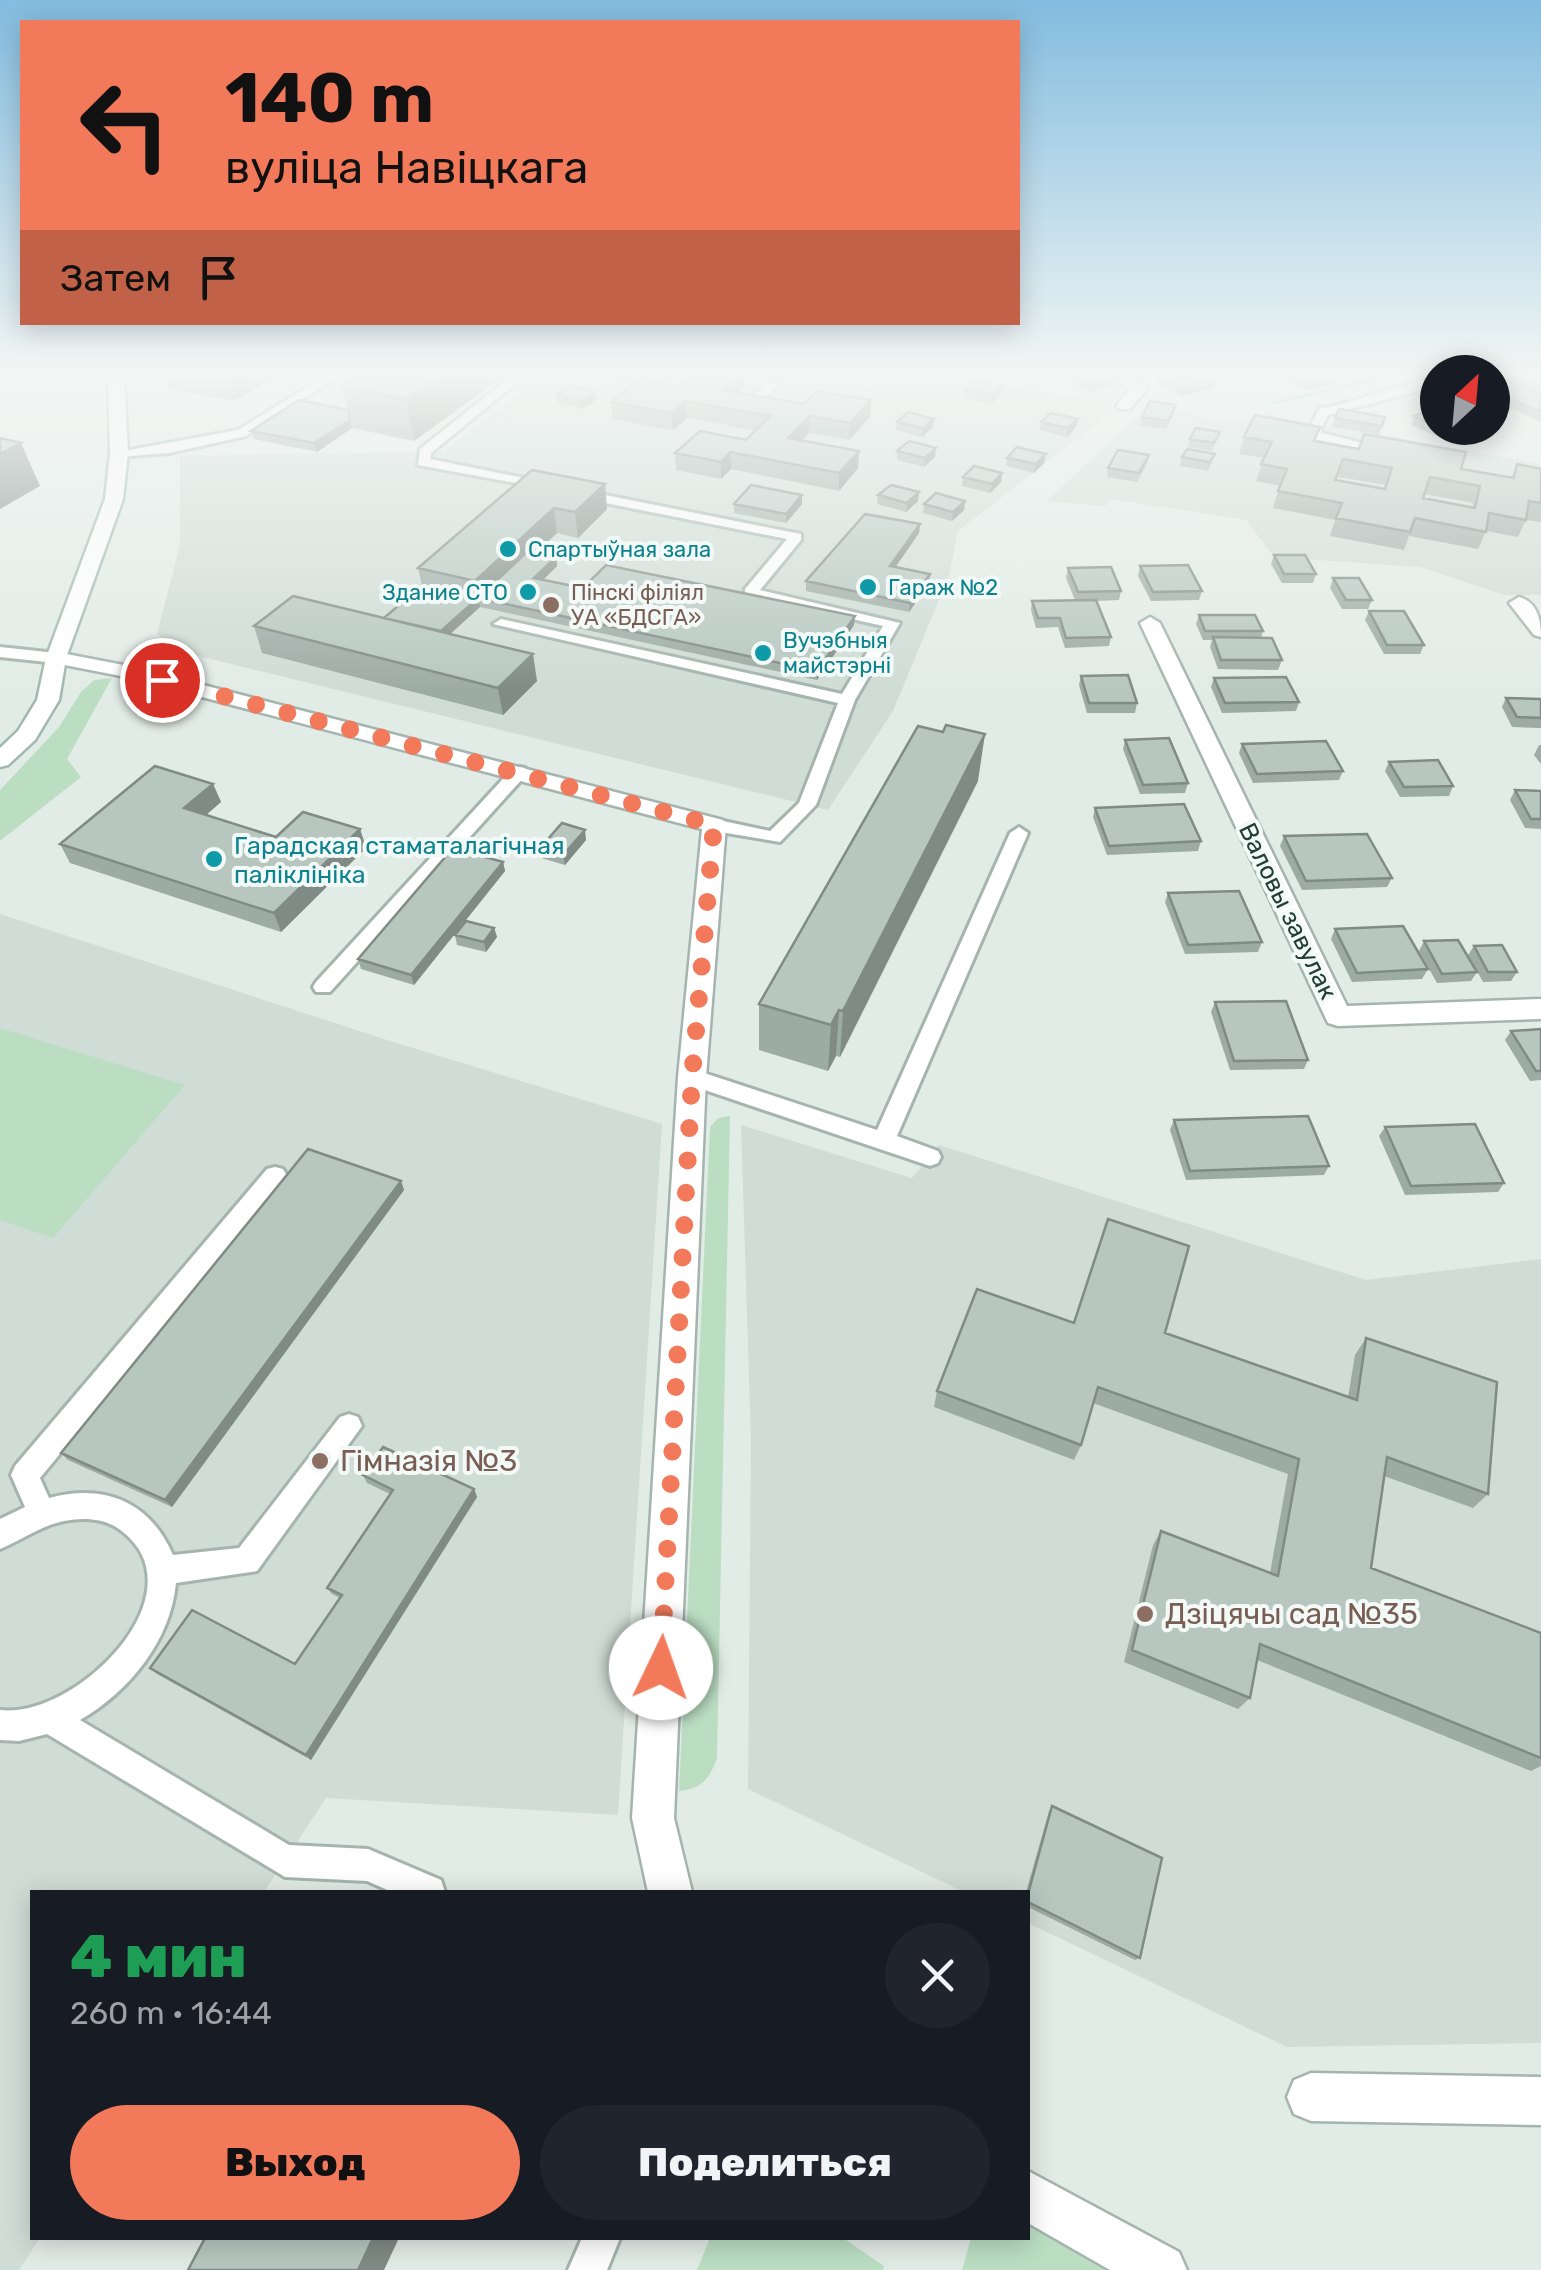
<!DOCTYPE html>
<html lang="ru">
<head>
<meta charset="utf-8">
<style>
	:root { --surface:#171b24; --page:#20242c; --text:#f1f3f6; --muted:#9ea1a6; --accent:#f27a5a }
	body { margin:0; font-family:Rubik,sans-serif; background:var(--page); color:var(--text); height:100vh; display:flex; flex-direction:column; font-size:38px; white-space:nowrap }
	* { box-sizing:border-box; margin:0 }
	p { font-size:32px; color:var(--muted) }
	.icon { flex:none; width:55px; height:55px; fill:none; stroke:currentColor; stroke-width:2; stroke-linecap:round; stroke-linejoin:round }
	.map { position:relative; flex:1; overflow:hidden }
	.side { position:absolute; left:30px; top:1890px; width:1000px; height:350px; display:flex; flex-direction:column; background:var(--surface); border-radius:0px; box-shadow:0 5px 25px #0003 }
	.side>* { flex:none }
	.top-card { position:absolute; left:20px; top:20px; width:1000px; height:305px; border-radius:0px; box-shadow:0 5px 25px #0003; background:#f27a5a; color:#111; overflow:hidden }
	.needle { width:65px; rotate:26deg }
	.tools { position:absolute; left:1420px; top:355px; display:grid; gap:20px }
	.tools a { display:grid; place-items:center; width:90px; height:90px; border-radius:50%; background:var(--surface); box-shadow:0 5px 25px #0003; font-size:50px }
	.pin { position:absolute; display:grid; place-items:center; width:85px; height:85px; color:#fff; margin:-42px; border:5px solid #fff; border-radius:50%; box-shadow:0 2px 10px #0007 }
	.me { position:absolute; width:110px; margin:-55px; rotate:3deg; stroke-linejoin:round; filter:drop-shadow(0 0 8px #0008) }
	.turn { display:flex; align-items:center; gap:35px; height:210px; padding:0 40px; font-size:45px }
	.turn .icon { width:130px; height:130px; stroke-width:2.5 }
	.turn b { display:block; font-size:70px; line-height:85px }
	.then { display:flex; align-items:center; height:95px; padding:0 40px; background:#0003; gap:20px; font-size:38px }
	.round { display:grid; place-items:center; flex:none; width:105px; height:105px; border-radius:52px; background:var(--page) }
	.overview { display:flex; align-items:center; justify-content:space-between; height:170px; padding:0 40px }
	h1 { font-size:60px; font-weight:800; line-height:75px; color:#1e9e55 }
	.primary-button { display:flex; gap:20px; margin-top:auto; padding:20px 40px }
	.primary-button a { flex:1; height:115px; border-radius:60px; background:var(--accent); color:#111; font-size:40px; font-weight:800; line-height:115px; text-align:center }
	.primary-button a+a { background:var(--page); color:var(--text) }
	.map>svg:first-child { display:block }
</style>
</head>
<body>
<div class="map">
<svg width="1541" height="2270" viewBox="0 0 1541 2270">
	<rect width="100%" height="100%" fill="#e2ece7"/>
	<path fill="#d0dcd6" d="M545 375H786L874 388 888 375H937L1112 403 1096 424 958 531 949 576 893 711 828 810 182 652 157 634 180 545V456L444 451Z
		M1147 407 1233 423 1267 415 1331 426 1336 417 1383 425 1380 435 1541 464V595H1504L1420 567 1274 557 1246 520 1111 499 1105 506 1047 501Z
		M0 914 387 1040 662 1124 618 1815 326 1798 264 1892H32V2238H40L19 2270H0Z
		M741 1125 912 1178 939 1145 1366 1280 1541 1259V2043L1287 2047 1028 1923V1892H964L748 1789 751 1440Z"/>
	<path fill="#bbdec3" d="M112 678 67 759 81 777 0 841V790L59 727 81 692 94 680Z
		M0 1028 185 1085 53 1238 0 1220Z
		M730 1116 717 1758C710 1779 701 1789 679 1791L710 1127 718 1118Z
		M1028 2224 1112 2270H962L971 2238H1028Z
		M710 2238H843L884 2266 883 2270H697Z"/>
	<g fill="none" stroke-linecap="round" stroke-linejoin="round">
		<path fill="#8ac9d2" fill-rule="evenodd" d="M1385 375H1397L1272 405 1268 403Z"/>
		<g stroke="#a5b4ae" stroke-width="6">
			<path id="lane" d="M327 375H340L246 436 169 453 119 457 113 453 238 430Z
				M513 375H526L431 453 430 459 549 483 556 487 554 490 418 465 420 449Z
				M710 375H734L780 385 751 408 745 404 764 387Z
				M1324 407 1330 411 1320 430 1322 433 1394 451 1388 455 1314 439 1308 430 1320 408Z
				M580 490 801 534V540L760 590 900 623 855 700 816 805 780 842 714 831 705 825 714 819 770 831 799 803 838 703 493 624 501 619 842 694 883 626 745 595V589L787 539 575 497 573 494Z
				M0 647 56 653 64 658 56 663 0 657Z
				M519 767 525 768V776L330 992H316L313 987 316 982 513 768Z
				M1019 827 1028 833 897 1136 938 1151 941 1157 938 1163 930 1166 684 1083 681 1077 684 1071 692 1069 877 1130 1010 833Z
				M275 1167 283 1169 287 1176 283 1183 40 1478 49 1498C105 1483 150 1502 173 1555L239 1548 340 1417 349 1414 358 1417 362 1426 257 1571 176 1583C171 1640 129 1692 80 1720L289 1845 368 1849 441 1880 445 1892H392L367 1881 285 1877 47 1734 19 1741 0 1740V1710C76 1719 201 1594 123 1532 106 1518 85 1517 64 1521 40 1526 22 1540 0 1549V1519L25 1507 11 1475 15 1466 267 1169Z
				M582 2238H620L607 2270H568Z"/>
		</g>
		<g stroke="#a5b4ae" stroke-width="5">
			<path id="street" d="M1107 375H1126L1148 388 1130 409H1118L1116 406 1130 389Z
				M1438 376V386L1324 416 1316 411Z
				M1519 597C1538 602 1541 621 1541 637L1534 635 1509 603Z
				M1150 617 1160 623 1347 1006 1541 999V1019L1338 1026 1328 1023 1140 623Z
				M56 652 134 667 723 820 726 825 706 1077 674 1818 692 1892H648L632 1818 678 1077 702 829 126 677 49 662 46 658 49 654Z
				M1311 2073 1541 2077V2125L1311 2121 1294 2114 1287 2097 1294 2080Z
				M1028 2171 1179 2252 1187 2270H1110L1028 2223Z"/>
		</g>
		<g stroke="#a0b8af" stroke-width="5">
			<path id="secondary" d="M108 375H124L128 453 123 499 66 658 59 700 35 740 8 765 0 767V748L18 731 37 700 46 658 105 499 110 453Z"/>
		</g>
		<use href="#lane" fill="#fff" fill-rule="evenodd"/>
		<use href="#street" fill="#fff" fill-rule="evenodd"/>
		<use href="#secondary" fill="#fff" fill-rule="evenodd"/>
	</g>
	<path fill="#9daba5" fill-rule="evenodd" d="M165 375H277L234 401 170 389Z
		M361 375H505L414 441 352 428 317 452 254 439 251 431 348 410 342 387Z
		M596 375H677L665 384 681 387 696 375H745V386L738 392 870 417 849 440 809 433 802 441 859 451 858 468 839 491 731 469 721 479 676 470 675 453 746 440 755 430 687 418 673 430 613 419 611 402 635 382Z
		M1069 375H1109L1114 377 1112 385 1089 392 1068 380Z
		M1160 375 1215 380 1213 388 1180 396 1158 383Z
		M1278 375H1336L1335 383 1308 390Z
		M1504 375H1541V422L1492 400V377L1502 379Z
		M966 389 1001 395 991 404 965 398Z
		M595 392 596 400 582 409 558 403 557 395Z
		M1438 407V428H1481L1449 441 1411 425 1414 416Z
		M1174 414 1166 429 1140 425 1142 417Z
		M1385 417 1379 435 1332 426 1335 418Z
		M934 419 933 427 922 437 896 430 897 422Z
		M1041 422 1076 427 1067 437 1039 430Z
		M1244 437 1315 441 1511 478 1517 464 1541 469V522L1526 520 1518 537 1486 531 1478 549 1409 536 1404 550 1330 536 1335 520 1273 508 1280 486 1256 481 1264 458 1239 454ZM1338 477 1386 485 1385 489 1336 480ZM1424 494 1473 503 1472 507 1423 498Z
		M1190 439 1217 441 1212 451 1188 447Z
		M897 451 935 457 924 467 897 460Z
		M1046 454 1044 463 1034 473 1006 466 1007 458Z
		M1149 455 1147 464 1137 482 1107 477 1108 468Z
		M1182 457 1212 462 1208 471 1180 466Z
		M532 470 607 509 578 538 557 533 536 553 556 557 557 566 543 580 583 588 855 616 854 625 817 680 480 607 450 634 537 681 503 715 262 653 254 626 384 618 422 585 418 568Z
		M1002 473 1001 482 990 493 962 486 963 477Z
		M919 492 918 501 906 512 877 504 878 495Z
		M965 501 964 510 952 521 923 513 924 504Z
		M734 504H802L786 523 734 513Z
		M920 524 919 533 895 567 929 583 909 612 806 591V581Z
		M1274 555 1316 574 1313 583H1282L1271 564Z
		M1140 566 1202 591 1199 600 1151 601 1138 576Z
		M1068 568 1121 591 1119 600 1097 601 1111 637 1109 646 1065 648 1058 627 1036 628 1031 610 1032 601 1075 600 1066 578Z
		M1333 578 1372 600 1368 609H1342L1330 588Z
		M1369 611 1424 645 1420 654H1384L1365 620Z
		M1199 615 1263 631 1261 638 1282 660 1278 670 1218 669 1210 647 1212 640H1203L1196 624Z
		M1081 676 1137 703 1135 713H1087L1079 685Z
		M1214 678 1299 702 1296 711 1222 713 1211 687Z
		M1506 698 1541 699V728L1512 727 1502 707Z
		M1125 740 1188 783 1185 793 1140 794 1123 749Z
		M1242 744 1343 771 1339 780 1253 783 1239 753Z
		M1539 745H1541V764L1534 755Z
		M1389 762 1453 786 1449 796 1400 797 1385 771Z
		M978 781 840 1057 836 1056 828 1071 759 1050V1004Z
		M213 784 221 802 206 815 276 837 360 829 366 848 281 932 70 863 60 844Z
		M1515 790 1541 791V829L1525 828 1510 800Z
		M1095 808 1201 841 1198 851 1107 855 1093 817Z
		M1284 836 1392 878 1387 887 1302 890 1280 846Z
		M586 840 565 865 541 858 540 848Z
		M503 862 505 871 414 985 361 969 358 959Z
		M1168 893 1262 942 1258 952 1185 954 1165 902Z
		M494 928 497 937 486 952 457 945 455 935Z
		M1335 929 1428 969 1422 979 1352 982 1331 939Z
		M1424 941 1477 972 1471 981 1437 983 1419 951Z
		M1474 946 1517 972 1511 981 1483 982 1468 955Z
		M1215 1002 1308 1060 1304 1069 1230 1070 1211 1012Z
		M1541 1029V1080L1530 1081 1505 1040 1511 1031Z
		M1174 1120 1329 1166 1324 1175 1186 1180 1170 1130Z
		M1385 1127 1504 1183 1498 1192 1405 1195 1379 1136Z
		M401 1181 404 1190 172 1507 68 1460 61 1453Z
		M1074 1323 1165 1333 1348 1397 1355 1355 1366 1338 1488 1494 1473 1508 1384 1476 1371 1568 1541 1633V1766L1531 1771 1257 1660 1250 1698 1238 1709 1124 1662 1153 1545 1161 1531 1270 1573 1288 1474 1093 1403 1081 1445 1074 1460 934 1407 937 1391Z
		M363 1475 474 1489 477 1497 311 1760 157 1674 150 1668 295 1664 340 1598 332 1594 327 1588 390 1494 367 1483Z
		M1052 1806 1140 1958 1135 1960 1028 1907V1892H1026L1049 1811Z"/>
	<path fill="#808b86" d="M226 375H277L234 401Z
		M441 375H505L414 441 406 399Z
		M667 375H677L662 387 661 379Z
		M739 375H745V386L723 406V390Z
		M1337 375 1335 383 1308 390 1310 382Z
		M1114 377 1112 385 1089 392 1090 383Z
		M1215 380 1213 388 1180 396 1182 387Z
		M1002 386 1001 395 991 404 992 395Z
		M595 392 596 400 582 409 581 401Z
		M871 400 870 417 849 440 850 423Z
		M686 401 687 418 673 430 672 413Z
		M810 416 809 433 788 455V438Z
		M934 419 933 427 922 437 923 428Z
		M1078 419 1076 427 1067 437 1068 428Z
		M350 420 352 428 317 452 314 443Z
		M1464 428H1481L1449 441 1452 432Z
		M21 443 40 486 0 509V454Z
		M936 448 935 457 924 467 925 458Z
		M859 451 858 468 839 491V473Z
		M730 452 731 469 721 479V462Z
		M1046 454 1044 463 1034 473 1036 464Z
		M1002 473 1001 482 990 493 992 484Z
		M605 484 607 509 578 538 575 512Z
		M919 492 918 501 906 512 907 503Z
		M802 495V504L786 523V514Z
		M965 501 964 510 952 521 953 512Z
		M554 508 557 533 487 600 478 598 475 581Z
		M920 524 919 533 890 575V566Z
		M556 557 557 566 536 587 534 578Z
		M930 574 929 583 909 612 910 603Z
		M478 598 480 607 428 654 426 644Z
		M855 616 854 625 817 680V671Z
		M533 654 537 681 503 715 498 688Z
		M985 734 978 781 840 1057 843 1011Z
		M213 784 221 802 192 827 184 808Z
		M360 829 366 848 281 932 274 913Z
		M585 830 586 840 565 865 563 855Z
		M503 862 505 871 414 985 411 975Z
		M494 928 497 937 486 952 484 942Z
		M839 1010 836 1056 828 1071 831 1025Z
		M401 1181 404 1190 172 1507 165 1500Z
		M474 1489 477 1497 311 1760 306 1755Z
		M373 2238H399L384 2270H358Z"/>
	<path fill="#b7c7c0" stroke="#808b86" stroke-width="2.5" fill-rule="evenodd" d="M361 375H441L406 399 342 387Z
		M639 375H667L661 379Z
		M696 375H739L723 390 804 404 817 391 871 400 850 423 810 416 788 438 859 451 839 473 730 452 721 462 675 453 700 431 746 440 770 416 686 401 672 413 611 402 639 380 681 387Z
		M1074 375H1109L1114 377 1090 383Z
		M1160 375H1206L1215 380 1182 387Z
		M1296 375H1337L1310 382Z
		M1516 375H1541V385Z
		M1496 376 1541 395V412L1492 391V377Z
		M976 381 1002 386 992 395 966 389Z
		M572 386 595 392 581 401 557 395Z
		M299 400 348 410 350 420 314 443 251 431Z
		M1150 401 1176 405 1168 421 1142 417Z
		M1438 407V426L1414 416Z
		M1339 409 1385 417 1382 426 1335 418Z
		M908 412 934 419 923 428 897 422Z
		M1050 413 1078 419 1068 428 1041 422Z
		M1255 415 1320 427 1314 441 1359 449 1364 434 1466 452 1461 469 1514 478 1517 464 1541 469V503L1529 501 1526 520 1489 513 1486 532 1415 518 1410 532 1336 518 1342 503 1278 491 1287 469 1261 464 1272 442 1244 437ZM1343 459 1392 468 1385 489 1335 480ZM1430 477 1480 486 1475 508 1423 498Z
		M1196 428 1220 432 1214 443 1190 439Z
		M1441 428H1464L1452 432Z
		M0 438 21 443 0 454Z
		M909 441 936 448 925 458 897 451Z
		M1017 447 1046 454 1036 464 1007 458Z
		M1187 449 1215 454 1210 462 1182 457Z
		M1118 450 1149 455 1139 473 1108 468Z
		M974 466 1002 473 992 484 963 477Z
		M532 470 605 484 575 512 554 508 475 581 418 568Z
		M751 485 802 495 786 514 734 504Z
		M891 485 919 492 907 503 878 495Z
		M936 493 965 501 953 512 924 504Z
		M865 514 920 524 890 566 930 574 910 603 806 581Z
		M528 551 556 557 534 578 583 588 606 565 855 616 817 671 478 598Z
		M1274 555H1305L1316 574H1284Z
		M1188 565 1202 591 1153 592 1140 566Z
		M1111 567 1121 591 1078 592 1068 568Z
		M1333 578H1359L1372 600H1346Z
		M422 585 478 598 441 631 384 618Z
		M293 596 533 654 498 688 254 626Z
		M1096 600 1111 637 1066 638 1060 618H1038L1032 601Z
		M1369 611H1404L1424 645H1387Z
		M1199 615H1255L1263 631H1205Z
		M1213 637 1272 638 1282 660H1221Z
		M1128 675 1137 703H1089L1081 676Z
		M1286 677 1299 702 1225 703 1214 678Z
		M1506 698 1541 699V718L1517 717Z
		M946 725 985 734 843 1011 839 1010 831 1025 759 1004 918 726 943 732Z
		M1169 738 1188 783 1143 785 1125 740Z
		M1326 741 1343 771 1257 774 1242 744Z
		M1438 760 1453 786 1404 787 1389 762Z
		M155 766 213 784 184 808 276 837 303 812 360 829 274 913 60 844Z
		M1515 790 1541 791V819H1531Z
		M1184 804 1201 841 1109 846 1095 808Z
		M562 823 585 830 563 855 540 848Z
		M1367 834 1392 878 1306 881 1284 836Z
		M453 848 503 862 411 975 358 959Z
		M1239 891 1262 942 1188 945 1168 893Z
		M466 921 494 928 484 942 455 935Z
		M1403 926 1428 969 1357 973 1335 929Z
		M1458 940 1477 972 1442 974 1424 941Z
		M1502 945 1517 972H1488L1474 946Z
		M1286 1001 1308 1060 1234 1061 1215 1002Z
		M1541 1029V1071H1536L1511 1031Z
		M1308 1116 1329 1166 1190 1171 1174 1120Z
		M1475 1124 1504 1183 1411 1186 1385 1127Z
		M308 1149 401 1181 165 1500 61 1453Z
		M1108 1219 1189 1246 1165 1333 1357 1400 1366 1338 1497 1382 1488 1494 1387 1457 1371 1568 1541 1633V1758L1260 1644 1250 1698 1132 1650 1161 1531 1278 1576 1299 1459 1098 1387 1081 1445 937 1391 977 1289 1074 1323Z
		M383 1447 474 1489 306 1755 150 1668 192 1610 295 1664 342 1595 327 1588 393 1490 363 1475Z
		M1052 1806 1162 1858 1140 1958 1028 1902V1894Z
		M205 2238H373L358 2270H188Z"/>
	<linearGradient id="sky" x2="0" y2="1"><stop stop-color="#82bcdf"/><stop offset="0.54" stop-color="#f2f6f4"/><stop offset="1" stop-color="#f2f6f4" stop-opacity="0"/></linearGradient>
	<rect width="1541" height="692" fill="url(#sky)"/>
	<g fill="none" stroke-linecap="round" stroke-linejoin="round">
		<path stroke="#f27a5a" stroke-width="18" stroke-dasharray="0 32.4" d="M162 680 714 825 692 1077 661 1668"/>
	</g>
	<g fill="#0f9aa8" stroke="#f3f9f6" stroke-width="4">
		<circle cx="508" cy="549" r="10"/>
		<circle cx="868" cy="587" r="10"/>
		<circle cx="528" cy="592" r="10"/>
		<circle cx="763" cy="653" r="10"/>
		<circle cx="214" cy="859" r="10"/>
	</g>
	<g fill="#8d6e63" stroke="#f3f9f6" stroke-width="4">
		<circle cx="551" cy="605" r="10"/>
		<circle cx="320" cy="1461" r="10"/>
		<circle cx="1145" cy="1614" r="10"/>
	</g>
	<g text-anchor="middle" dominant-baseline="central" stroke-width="8" stroke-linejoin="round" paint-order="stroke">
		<g font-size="22" fill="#0d838f" stroke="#f3f9f6" text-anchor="start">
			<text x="528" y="549">Спартыўная зала</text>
			<text x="888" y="587">Гараж №2</text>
			<text x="508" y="592" text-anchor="end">Здание СТО</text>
			<text x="783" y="640">Вучэбныя<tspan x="783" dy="25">майстэрні</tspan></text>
		</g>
		<g font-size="22" fill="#785e54" stroke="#f3f9f6" text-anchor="start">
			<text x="571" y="592">Пінскі філіял<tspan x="571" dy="25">УА «БДСГА»</tspan></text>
		</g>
		<g font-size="25" fill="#0d838f" stroke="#f3f9f6" text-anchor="start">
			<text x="234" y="845">Гарадская стаматалагічная<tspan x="234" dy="29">паліклініка</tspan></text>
		</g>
		<g font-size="25" fill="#223e35" stroke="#f3f9f6">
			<text transform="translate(1288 911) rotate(64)">Валовы завулак</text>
		</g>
		<g font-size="30" fill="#785e54" stroke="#f3f9f6" text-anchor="start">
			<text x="340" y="1461">Гімназія №3</text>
			<text x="1165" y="1614">Дзіцячы сад №35</text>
		</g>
	</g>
</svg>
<div class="tools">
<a><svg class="needle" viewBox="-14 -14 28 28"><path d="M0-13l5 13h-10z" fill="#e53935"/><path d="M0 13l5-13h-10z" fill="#9ea1a6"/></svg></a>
</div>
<div class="pin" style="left:162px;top:680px;background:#d93025"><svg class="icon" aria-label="arrive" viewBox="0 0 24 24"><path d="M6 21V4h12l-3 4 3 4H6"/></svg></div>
<svg class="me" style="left:661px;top:1668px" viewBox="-20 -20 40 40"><circle r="19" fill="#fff"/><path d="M0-13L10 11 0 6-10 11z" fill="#f27a5a"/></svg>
<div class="top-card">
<div class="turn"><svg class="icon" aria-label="left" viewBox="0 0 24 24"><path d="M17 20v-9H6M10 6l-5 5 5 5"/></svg><div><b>140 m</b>вуліца Навіцкага</div></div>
<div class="then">Затем<svg class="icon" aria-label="arrive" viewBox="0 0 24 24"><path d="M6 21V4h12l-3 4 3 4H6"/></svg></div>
</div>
<section class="side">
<div class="overview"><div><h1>4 мин</h1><p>260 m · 16:44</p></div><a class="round"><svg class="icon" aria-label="close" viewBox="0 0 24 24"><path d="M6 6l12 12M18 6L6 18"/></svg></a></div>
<div class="primary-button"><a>Выход</a><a>Поделиться</a></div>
</section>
</div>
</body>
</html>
